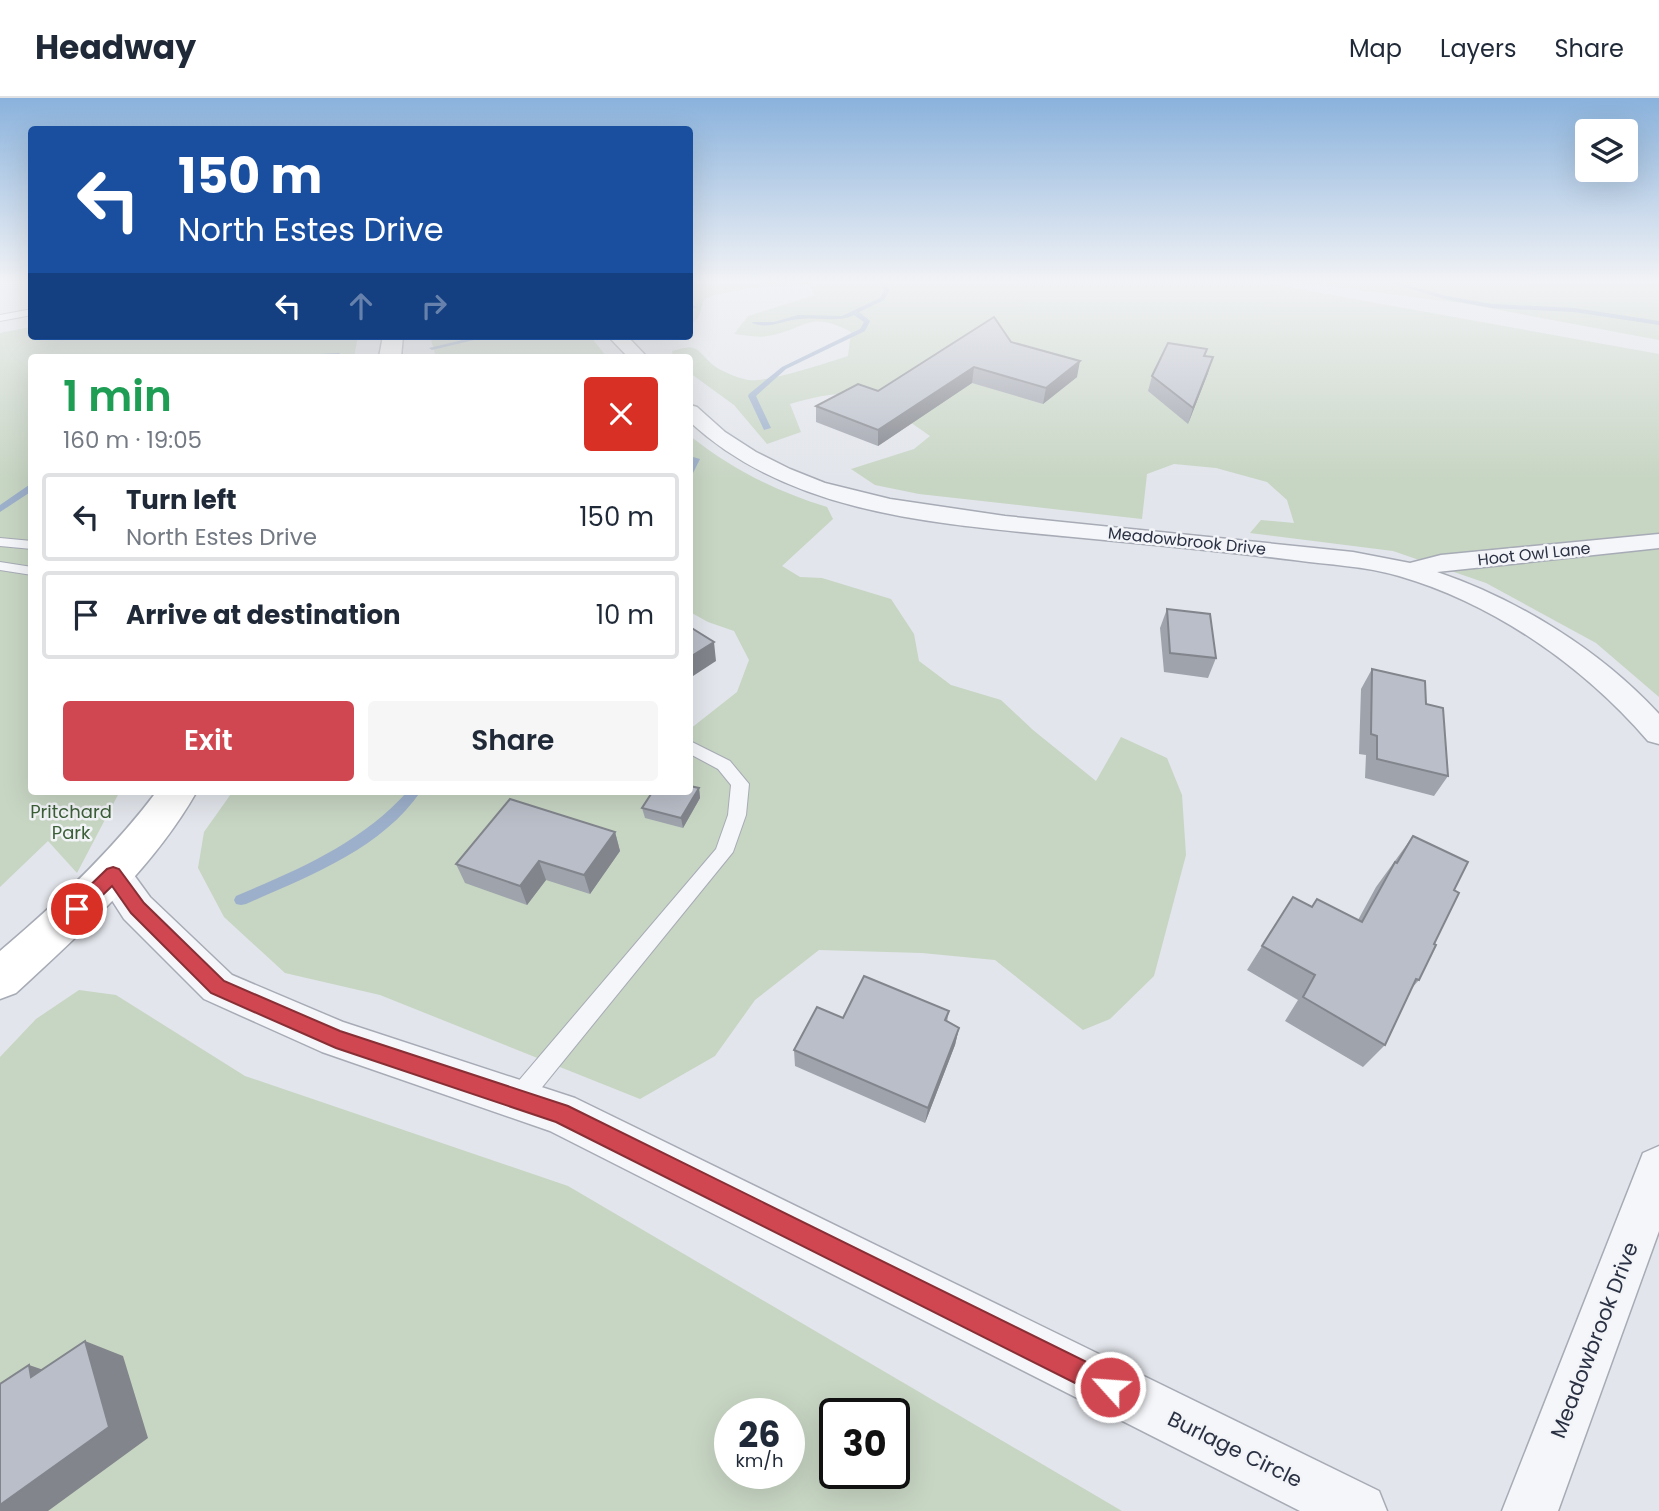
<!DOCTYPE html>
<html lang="en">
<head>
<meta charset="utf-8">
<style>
	:root { --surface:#fff; --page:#f6f6f7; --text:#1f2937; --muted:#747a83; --line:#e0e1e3; --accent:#d14751 }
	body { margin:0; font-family:Poppins,sans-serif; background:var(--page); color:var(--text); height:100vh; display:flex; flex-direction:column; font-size:26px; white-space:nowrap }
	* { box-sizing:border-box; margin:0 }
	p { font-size:23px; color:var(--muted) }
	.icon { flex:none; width:38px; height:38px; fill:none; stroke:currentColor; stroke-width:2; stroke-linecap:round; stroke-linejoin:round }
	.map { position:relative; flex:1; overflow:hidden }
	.panel { position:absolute; left:28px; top:256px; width:665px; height:441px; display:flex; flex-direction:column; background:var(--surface); border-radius:7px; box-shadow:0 7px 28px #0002 }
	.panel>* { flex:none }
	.top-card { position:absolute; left:28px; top:28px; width:665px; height:214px; border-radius:7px; box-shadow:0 7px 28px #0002; background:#1a4fa0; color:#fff; overflow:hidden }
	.fabs { position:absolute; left:1575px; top:21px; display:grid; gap:14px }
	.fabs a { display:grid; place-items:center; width:63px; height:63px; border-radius:7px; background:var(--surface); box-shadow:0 7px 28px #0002; font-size:35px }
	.speed { position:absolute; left:714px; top:1300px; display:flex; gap:14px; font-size:35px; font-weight:700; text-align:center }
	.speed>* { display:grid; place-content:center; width:91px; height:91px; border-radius:50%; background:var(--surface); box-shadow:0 7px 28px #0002; line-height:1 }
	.speed small { font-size:18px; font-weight:400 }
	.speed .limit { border:4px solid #111; border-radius:10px; background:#fff; color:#111 }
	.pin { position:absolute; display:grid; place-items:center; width:60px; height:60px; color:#fff; margin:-30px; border:4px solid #fff; border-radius:50%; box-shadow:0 2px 7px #0007 }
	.me { position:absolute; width:77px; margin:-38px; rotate:296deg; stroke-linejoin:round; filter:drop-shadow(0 0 5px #0008) }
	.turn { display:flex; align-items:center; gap:24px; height:147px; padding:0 35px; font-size:32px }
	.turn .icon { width:91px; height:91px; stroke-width:2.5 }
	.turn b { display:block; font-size:49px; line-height:60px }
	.lanes { display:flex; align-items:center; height:66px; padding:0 35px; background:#0003; justify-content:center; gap:35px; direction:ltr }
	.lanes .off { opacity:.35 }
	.round { display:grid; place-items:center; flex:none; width:74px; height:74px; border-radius:7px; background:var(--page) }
	.overview { display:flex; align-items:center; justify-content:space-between; height:119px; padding:0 35px }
	h1 { font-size:42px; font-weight:600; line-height:52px; color:#1e9e55 }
	.primary-button { display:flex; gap:14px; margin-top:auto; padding:14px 35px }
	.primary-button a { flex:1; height:80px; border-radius:7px; background:var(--accent); color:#fff; font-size:28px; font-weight:600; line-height:80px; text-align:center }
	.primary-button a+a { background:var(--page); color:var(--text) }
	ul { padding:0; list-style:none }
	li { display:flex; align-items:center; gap:21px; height:88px; margin:0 14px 10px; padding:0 21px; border:4px solid var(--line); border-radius:7px }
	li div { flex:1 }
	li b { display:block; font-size:26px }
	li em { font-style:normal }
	header { display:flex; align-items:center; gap:42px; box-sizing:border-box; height:98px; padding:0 35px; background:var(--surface); border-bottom:2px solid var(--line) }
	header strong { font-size:33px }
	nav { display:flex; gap:38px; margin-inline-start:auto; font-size:24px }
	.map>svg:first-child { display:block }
</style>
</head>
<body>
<header>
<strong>Headway</strong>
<nav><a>Map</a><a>Layers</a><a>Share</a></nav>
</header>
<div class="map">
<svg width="1659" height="1413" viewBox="0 0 1659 1413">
	<rect width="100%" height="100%" fill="#e2e5eb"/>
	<path fill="#c7d5c3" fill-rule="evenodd" d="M708 184H1260L1659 256V599L1596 545 1486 485 1393 453 1250 435 1261 422 1294 425 1287 402 1267 384 1216 370 1174 366 1147 376 1142 421 919 396 875 387 851 371 914 351 930 338C871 297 863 285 790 306L801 334 767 346 734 307 690 275V259H673L672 253C699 245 695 251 713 267 720 273 738 280 748 282 766 285 827 265 848 258L851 234C808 211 806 232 767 238 757 240 744 237 734 236L748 218 815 197 808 186C773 189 737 189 704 201L699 218 690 229V185Z
		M1296 184H1659V242L1467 206Z
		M31 229 32 238H358L354 259H32V693H120L77 775 48 743 0 789V235Z
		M430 238H590L607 259H436Z
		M690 338C732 371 775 393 827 409L833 421 782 468 800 479 822 480 891 501 914 536 919 563 951 587 1001 602 1033 632 1096 683 1121 639 1167 660 1182 697 1186 757 1154 878 1110 921 1083 932 995 862 922 855 819 852 755 902 715 958 640 1001 380 897 285 875 224 819 198 770 204 734 233 693H690V631L737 594 749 562 734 533 708 524 690 514Z
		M79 892 116 897 245 978 568 1088 1122 1413H0V959L36 921ZM730 1316H789V1376H730ZM835 1316H894V1376H835Z"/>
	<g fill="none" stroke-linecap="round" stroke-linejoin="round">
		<path fill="#9db0cb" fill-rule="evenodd" d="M878 184H884L890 192 884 202 859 214 870 223 865 233 786 271 756 298 771 330 764 332 748 298 749 296 782 269 860 231 864 224 854 217C837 225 819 219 800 221 783 222 769 232 752 225L753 224H774L798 217 842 218 880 200 884 192Z
			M1388 184H1396L1447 198 1492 206 1574 210 1659 223V227L1574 214 1492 210 1444 201Z
			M690 207 698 209 690 211Z
			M479 238H491L432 252 429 250Z
			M339 255 340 256 337 258 297 259 300 257Z
			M693 359 700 361 693 375H690V366Z
			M29 387H32V393L0 414V407Z
			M408 693H421C382 751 307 779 246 806L241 807 236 806 234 802 236 798C300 771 361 745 408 693Z"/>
		<g stroke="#a7abb5" stroke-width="2">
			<path id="service" d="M32 211V217L0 223V217Z
				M0 440 32 443V451L0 448Z
				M0 464 32 469V477L0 472Z
				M690 643 730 663 749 686 746 717 733 754 526 1009 518 1012 510 1009 507 1001 510 993 716 751 728 717 731 687 718 671 690 656Z"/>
		</g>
		<g stroke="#a7abb5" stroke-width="3">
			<path id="minor" d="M608 238H627L647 259H628Z
				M690 307 697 309 725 334 756 354 790 371 825 385 890 401 1005 418 1353 454 1410 465 1441 457 1659 436V450L1437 474C1519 502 1600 552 1659 616V646L1648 643C1583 568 1495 506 1399 478 1365 468 1329 467 1294 462 1221 453 1147 446 1073 439 941 426 792 418 690 324Z
				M113 762 126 766 150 799 232 877 343 924 575 1000 1379 1393 1387 1413H1300L550 1033 322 954 204 901 124 821 95 776 100 766Z
				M1659 1048V1133L1558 1413H1502L1643 1055Z"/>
		</g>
		<g stroke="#a7abb5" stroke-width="3">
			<path id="secondary" d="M383 238H403L401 259H379Z
				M157 693H197C153 771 81 835 16 895L0 901V853C57 805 112 753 157 693Z"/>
		</g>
		<use href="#service" fill="#f5f6f9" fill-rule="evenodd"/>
		<use href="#minor" fill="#f5f6f9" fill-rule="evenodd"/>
		<use href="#secondary" fill="#fff" fill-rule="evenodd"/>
	</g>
	<path fill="#9fa3ac" d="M1011 244 1077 279 1043 306 972 285 878 348 816 324V308L878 293Z
		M1207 251 1205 258 1208 275 1188 326 1148 293 1152 278Z
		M1167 511 1216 560 1208 580 1164 574 1160 530Z
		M1372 571 1426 606 1448 678 1434 698 1365 680 1366 657 1359 656 1361 591Z
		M699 690 700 700 683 730 645 720 642 710Z
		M615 734 620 753 590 796 546 782 527 807 465 785 456 766Z
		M1413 738 1454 792 1434 846 1419 882 1411 891 1385 947 1363 969 1285 923 1298 902 1247 872 1293 799 1311 809 1358 822 1376 789Z
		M949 913 947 924 959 930 955 947 925 1025 795 968 794 952 843 920Z"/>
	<path fill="#82858c" d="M1213 259 1208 275 1188 326 1193 310Z
		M1080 263 1077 279 1043 306 1046 290Z
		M974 269 972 285 878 348V332Z
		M714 544 716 563 690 580V559Z
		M699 690 700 700 683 730 681 720Z
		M615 734 620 753 590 796 584 777Z
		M539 763 546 782 527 807 520 788Z
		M959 930 955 947 925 1025 928 1010Z
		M85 1243 123 1258 148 1340 48 1413H0V1407Z
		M29 1267 70 1281 31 1279Z"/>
	<path fill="#b9bec8" stroke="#82858c" stroke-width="2" d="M994 219 1011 244 1080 263 1046 290 974 269 878 332 816 308 858 286 878 293Z
		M1168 245 1207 251 1204 258 1213 259 1193 310 1152 278Z
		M1167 511 1210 516 1216 560 1170 555Z
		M690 529 714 544 690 559Z
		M1372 571 1425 583 1426 606 1443 610 1448 678 1377 661V638L1371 636Z
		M690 688 699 690 681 720 642 710 653 693H690Z
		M510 701 615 734 584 777 539 763 520 788 456 766Z
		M1413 738 1468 764 1454 792 1459 795 1434 846 1436 847 1419 882 1416 881 1385 947 1303 899 1315 877 1262 848 1293 799 1312 809 1317 801 1362 824 1395 764 1397 765Z
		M864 878 949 913 945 922 959 930 928 1010 794 952 817 909 843 920Z
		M85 1243 109 1329 0 1407V1286L29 1267 31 1279Z"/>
	<linearGradient id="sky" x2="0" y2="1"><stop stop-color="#8ab2dc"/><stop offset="0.48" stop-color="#f2f3f6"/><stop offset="1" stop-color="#f2f3f6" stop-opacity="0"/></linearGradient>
	<rect width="1659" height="382" fill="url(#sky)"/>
	<path fill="#d14751" stroke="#882e35" stroke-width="2" d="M113 769 119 771 144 805 224 883 340 933 568 1008 1119 1280 1122 1289 1119 1298 1110 1301 1101 1298 556 1024 336 950 211 895 131 815 112 788 83 816 77 818 71 816 68 811 71 806 107 771Z"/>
	<g text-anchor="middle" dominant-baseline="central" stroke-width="5" stroke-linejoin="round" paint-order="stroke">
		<g font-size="16" fill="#2a3143" stroke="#f2f4f8">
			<text transform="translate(1187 443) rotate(6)">Meadowbrook Drive</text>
			<text transform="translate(1534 456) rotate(-6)">Hoot Owl Lane</text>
		</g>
		<g font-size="18" fill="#3b5f37" stroke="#f2f4f8">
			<text x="71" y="713">Pritchard<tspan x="71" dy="21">Park</tspan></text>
		</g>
		<g font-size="21" fill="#2a3143" stroke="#f2f4f8">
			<text transform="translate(1594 1242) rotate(-69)">Meadowbrook Drive</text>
			<text transform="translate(1235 1351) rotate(26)">Burlage Circle</text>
		</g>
	</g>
</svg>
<div class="fabs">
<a><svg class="icon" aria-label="layers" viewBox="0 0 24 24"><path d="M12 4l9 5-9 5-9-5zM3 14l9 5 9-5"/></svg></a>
</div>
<div class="speed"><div>26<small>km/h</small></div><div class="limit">30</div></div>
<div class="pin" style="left:77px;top:811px;background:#d93025"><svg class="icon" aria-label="arrive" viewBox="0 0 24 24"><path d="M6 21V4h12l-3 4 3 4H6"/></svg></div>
<svg class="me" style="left:1110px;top:1289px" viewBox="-20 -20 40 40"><circle r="17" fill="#d14751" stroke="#fff" stroke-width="3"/><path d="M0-11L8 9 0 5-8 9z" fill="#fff"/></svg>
<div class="top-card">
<div class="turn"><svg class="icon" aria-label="left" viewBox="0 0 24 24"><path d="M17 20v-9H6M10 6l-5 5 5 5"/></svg><div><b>150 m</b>North Estes Drive</div></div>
<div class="lanes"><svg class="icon" aria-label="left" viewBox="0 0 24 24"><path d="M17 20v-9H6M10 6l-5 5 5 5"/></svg><svg class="icon off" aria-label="ahead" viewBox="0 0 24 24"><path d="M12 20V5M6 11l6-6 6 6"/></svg><svg class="icon off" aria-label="right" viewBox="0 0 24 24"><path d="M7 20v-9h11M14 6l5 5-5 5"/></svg></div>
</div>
<section class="panel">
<div class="overview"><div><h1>1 min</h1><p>160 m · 19:05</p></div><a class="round" style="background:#d93025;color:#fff"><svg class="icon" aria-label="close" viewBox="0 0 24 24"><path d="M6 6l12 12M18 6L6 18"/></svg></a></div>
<ul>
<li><svg class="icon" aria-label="left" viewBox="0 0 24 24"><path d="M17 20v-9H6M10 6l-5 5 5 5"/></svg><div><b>Turn left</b><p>North Estes Drive</p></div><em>150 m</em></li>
<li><svg class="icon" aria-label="arrive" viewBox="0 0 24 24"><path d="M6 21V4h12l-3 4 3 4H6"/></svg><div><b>Arrive at destination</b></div><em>10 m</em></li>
</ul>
<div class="primary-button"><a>Exit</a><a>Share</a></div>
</section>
</div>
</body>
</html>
